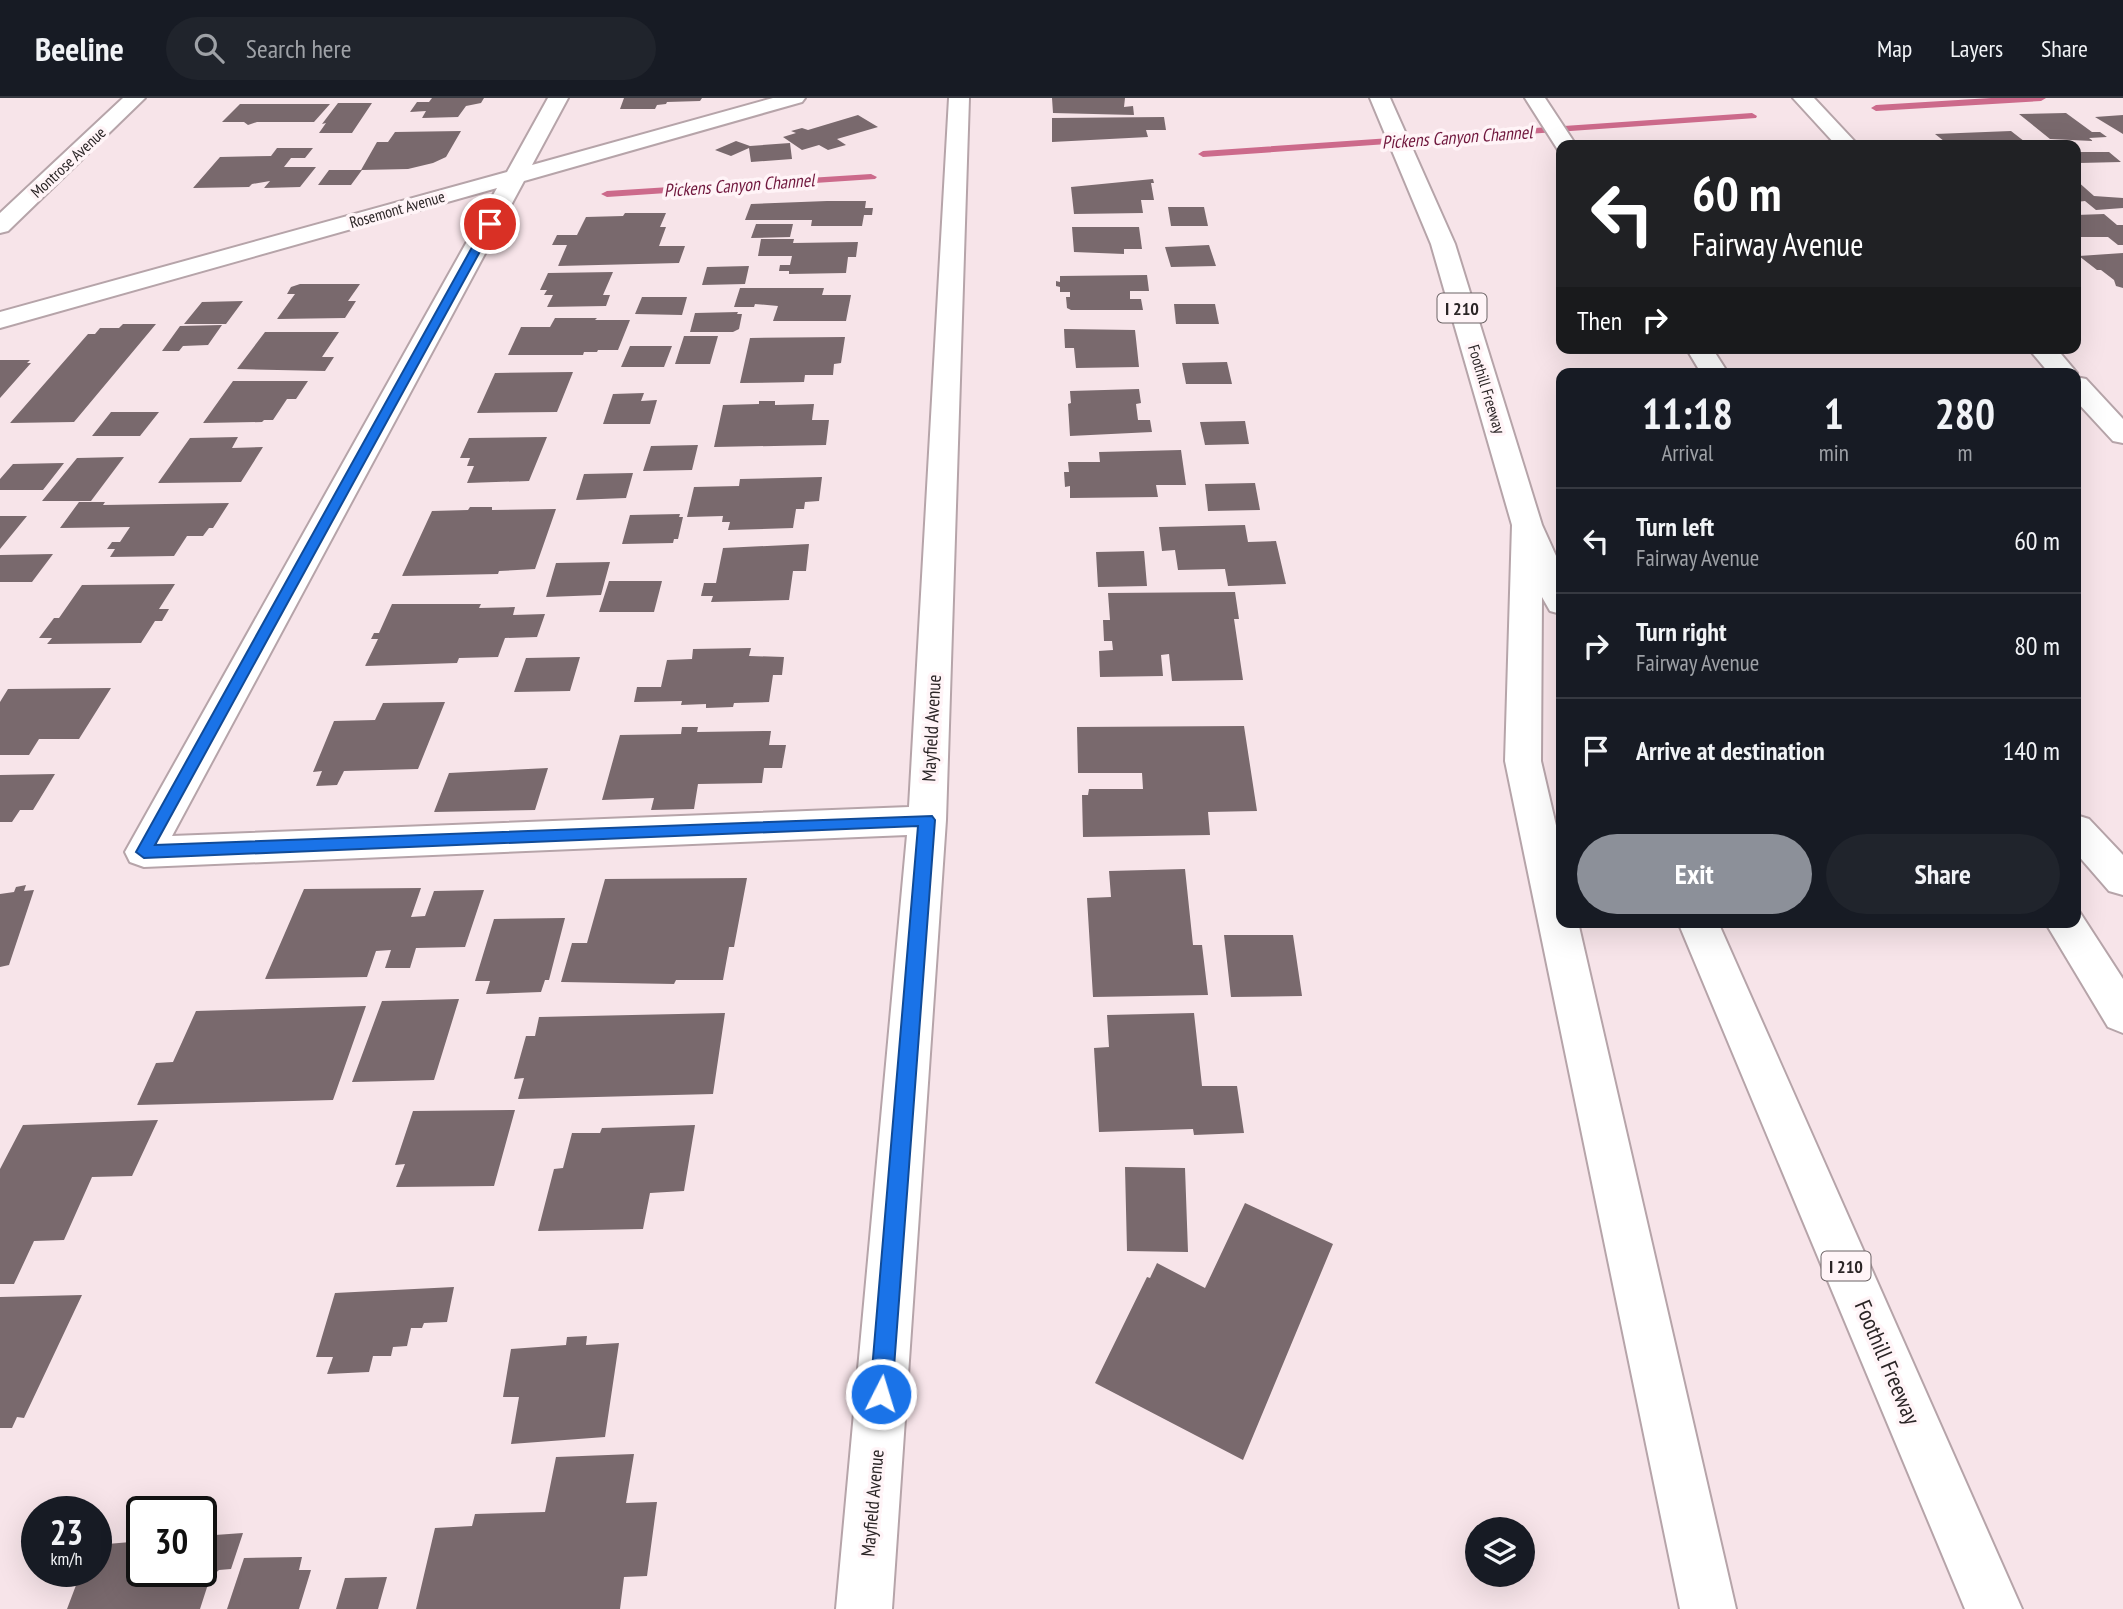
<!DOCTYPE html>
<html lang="en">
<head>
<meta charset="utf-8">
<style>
	:root { --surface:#171b24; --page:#20242c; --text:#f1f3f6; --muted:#9ea1a6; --line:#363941; --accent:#8c9099 }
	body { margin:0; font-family:"PT Sans Narrow",sans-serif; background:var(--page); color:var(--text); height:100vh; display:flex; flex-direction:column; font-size:26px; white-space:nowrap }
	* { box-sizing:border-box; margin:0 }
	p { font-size:23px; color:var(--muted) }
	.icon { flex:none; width:38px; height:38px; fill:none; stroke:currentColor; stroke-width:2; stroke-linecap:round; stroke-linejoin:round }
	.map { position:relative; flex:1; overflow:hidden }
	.details { position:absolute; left:1556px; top:270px; width:525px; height:560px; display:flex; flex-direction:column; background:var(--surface); border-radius:14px; box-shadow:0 7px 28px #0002 }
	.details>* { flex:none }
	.guide { position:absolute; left:1556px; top:42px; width:525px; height:214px; border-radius:14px; box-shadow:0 7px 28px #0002; background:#202124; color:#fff; overflow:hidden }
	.buttons { position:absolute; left:1465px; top:1419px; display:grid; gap:14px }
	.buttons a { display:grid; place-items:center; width:70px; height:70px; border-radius:50%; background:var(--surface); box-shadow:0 7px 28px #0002; font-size:35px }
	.speed { position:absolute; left:21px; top:1398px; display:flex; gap:14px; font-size:35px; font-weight:700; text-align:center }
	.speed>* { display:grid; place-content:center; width:91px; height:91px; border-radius:50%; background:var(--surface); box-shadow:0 7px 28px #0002; line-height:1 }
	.speed small { font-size:18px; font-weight:400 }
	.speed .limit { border:4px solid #111; border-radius:10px; background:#fff; color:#111 }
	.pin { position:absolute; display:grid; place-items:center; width:60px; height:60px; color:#fff; margin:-30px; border:4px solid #fff; border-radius:50%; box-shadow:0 2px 7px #0007 }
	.me { position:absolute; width:77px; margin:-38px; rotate:5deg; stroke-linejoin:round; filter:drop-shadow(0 0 5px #0008) }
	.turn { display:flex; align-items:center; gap:24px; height:147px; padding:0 21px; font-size:32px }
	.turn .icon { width:91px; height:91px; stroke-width:2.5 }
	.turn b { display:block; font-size:49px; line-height:60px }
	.then { display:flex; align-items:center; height:66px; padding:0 21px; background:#0003; gap:14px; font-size:26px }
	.eta { display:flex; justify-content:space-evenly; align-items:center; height:119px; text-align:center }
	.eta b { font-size:42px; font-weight:600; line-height:49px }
	.button { display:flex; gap:14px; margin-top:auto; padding:14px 21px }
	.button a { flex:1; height:80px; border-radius:42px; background:var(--accent); color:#fff; font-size:28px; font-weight:600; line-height:80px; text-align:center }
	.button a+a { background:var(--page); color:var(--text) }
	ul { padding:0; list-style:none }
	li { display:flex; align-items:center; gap:21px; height:105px; padding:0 21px; border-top:2px solid var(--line) }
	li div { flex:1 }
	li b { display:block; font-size:26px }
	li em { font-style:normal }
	header { display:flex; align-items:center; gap:42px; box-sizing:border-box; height:98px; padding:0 35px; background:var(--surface); border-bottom:2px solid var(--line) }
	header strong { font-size:33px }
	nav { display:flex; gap:38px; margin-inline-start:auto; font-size:24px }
	.search { width:490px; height:63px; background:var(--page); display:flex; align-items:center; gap:18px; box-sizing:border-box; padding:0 24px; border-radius:38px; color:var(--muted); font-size:26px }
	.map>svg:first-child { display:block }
</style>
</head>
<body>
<header>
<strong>Beeline</strong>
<div class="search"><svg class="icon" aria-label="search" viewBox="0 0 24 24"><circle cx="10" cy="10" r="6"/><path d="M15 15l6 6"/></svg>Search here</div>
<nav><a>Map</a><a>Layers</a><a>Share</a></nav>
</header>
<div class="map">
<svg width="2123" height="1511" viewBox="0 0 2123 1511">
	<rect width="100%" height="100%" fill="#f7e4e9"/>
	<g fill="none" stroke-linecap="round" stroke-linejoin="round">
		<path fill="#cc6a8b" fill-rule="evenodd" d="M1991 0H2046L2041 3 1876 13 1871 10 1876 7Z
			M1752 15 1757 18 1756 20 1203 59 1198 56 1203 53Z
			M871 76 877 79 875 81 607 99 601 96 607 93Z"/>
	</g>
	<path fill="#79696d" d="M432 0H484L481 5 466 8 458 19 422 20 426 13 410 14 417 4H429Z
		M624 0H702L700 3 667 4 666 6 657 7 655 11H620Z
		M1052 0H1125L1124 9 1133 8 1134 17 1053 15Z
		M338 5H372L352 35H319L326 25 322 26Z
		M240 6H330L314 24H257L248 27 244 24H222Z
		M2066 15 2092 34H2100L2107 39 2089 40 2093 43 2050 41 2019 16Z
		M858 17 878 29 837 41 846 47 828 52 819 47 802 52 783 39 796 35 791 33 802 30 808 32Z
		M2123 17V36L2095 19Z
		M1164 19 1166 32H1146L1148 39 1052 44V20Z
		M461 33 446 59 433 65 408 71 361 72 377 44H388L395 34Z
		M2011 33 2029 47H1949L1935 36Z
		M736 43 750 48 790 45 792 61 751 64 749 50 731 58 715 52Z
		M277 50H313L305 60H291L284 69H316L300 89 264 90 270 83 252 86 249 89 193 90 220 59 271 58Z
		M2076 54H2109L2121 64 2079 65 2076 62Z
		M329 72H362L351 87H318Z
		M1153 81 1154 85H1151L1154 102H1141L1143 115 1074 116 1071 89Z
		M2076 82 2094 98 2123 100V110L2096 112 2085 103 2076 104Z
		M827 103H866L865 110H873L872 117H864L862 128H811L812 122H745L751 106Z
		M1168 109H1204L1208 128H1171Z
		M625 115H666L660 129H666L659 148H685L679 165 558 168 567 147H552L557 137H577L586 119 623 118Z
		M2104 116 2117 127H2123V147H2118L2108 139H2076V117Z
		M756 126H793L790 139 751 140Z
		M1072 129H1139L1142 151H1124V156L1074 154Z
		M761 141H794L793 145 858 144 856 159H848L846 175 789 176V173H779L780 167H790L792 158H758Z
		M1209 147 1216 168 1171 169 1165 149Z
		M2123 155V190L2116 188 2114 182 2101 172H2097L2079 158Z
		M749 168 745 186 702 187 707 169Z
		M613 174 603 197H610L606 208 547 209 553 197H544L547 192H540L548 175Z
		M1147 177 1149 193H1130V201H1141L1143 212H1071L1067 210 1066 199H1070V194H1060V189L1056 188V183L1060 184V178Z
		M300 186H360L348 203H356L345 220 277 221 295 196H287L291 189Z
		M740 190H824L822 197H851L846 223H773L778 208 755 206 754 209H734Z
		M642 199H687L682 217 635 216Z
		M243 203 226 226H184L202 204Z
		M1174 206H1215L1219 226H1176Z
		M738 214 737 216H742L739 231 733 234H690L695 215Z
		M555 220H597L595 222H630L618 252H598L597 254H584L583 257H508L521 229H550Z
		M123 226H156L74 324 10 325 88 236H95L100 230H119Z
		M222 227 208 247 183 248 179 253H162L180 228Z
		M1064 231 1135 232 1139 269 1076 270 1074 250H1065Z
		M265 234H339L322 259H334L325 273 237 271Z
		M684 238H718L710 266H675Z
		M845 239 841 265 834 266 833 277H805L804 284 740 285 750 240Z
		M630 248H672L664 269H621Z
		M0 262H30L27 265H31L0 300Z
		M1227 264 1232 286H1186L1182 265Z
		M573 274 557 314 477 315 495 275Z
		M233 283H308L296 301H287L273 322H264L262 324 203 325Z
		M1139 291 1141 305 1136 306 1138 322H1150L1152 334 1070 338 1068 306 1071 305 1070 293Z
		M644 295 641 303 657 302 650 326H603L613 296Z
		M759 303H775V307L814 306 812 322H829L826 347 714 349 723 307 759 306Z
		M111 314H159L140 338H92Z
		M1245 323 1249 346 1205 347 1200 324Z
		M238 339 232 350 263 349 241 384 158 385 190 340Z
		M547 339 529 383 467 385 474 368H467L470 360H460L469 340Z
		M698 347 692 372 643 373 651 348Z
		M1181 352 1186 387H1156L1158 399 1070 400V388L1065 389 1064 374H1069L1068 364H1100L1099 354Z
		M124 359 91 403H42L77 360Z
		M64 365 43 392H0V381L13 366Z
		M633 375 626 400 576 402 584 376Z
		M822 379 819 403 805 404 804 411H796L793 430 728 432 730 424H722L723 418 687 419 694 389 739 388 740 381Z
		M1255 385 1260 412 1208 413 1205 386Z
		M79 404H105L103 407 229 405 213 430H209L203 438H187L174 458 110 459 115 451H107L112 444H120L130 429 60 430Z
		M470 409H492V412L556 411 535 471 499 473 498 476 402 478 432 413 468 412Z
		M680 416 679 419H683L678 441H674L673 445 622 446 630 417Z
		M0 418H27L0 451Z
		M1245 427 1248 444 1276 443 1286 486 1228 488 1225 471 1178 472 1175 452 1162 453 1159 429Z
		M809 446 806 473H793L789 502 711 504 713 498H701L704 485H716L723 450Z
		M1144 453 1147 488 1098 489 1096 454Z
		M53 456 32 484H0V457Z
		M610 464 601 497 546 499 556 465Z
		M609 483H662L654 514H599Z
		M175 486 159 511H169L162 523H155L141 545 47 546 52 540H39L54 520H59L82 487Z
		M1235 494 1239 521H1234L1243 582 1172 583 1169 556 1161 557 1163 578 1100 579 1099 553 1113 552 1112 543H1104L1103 522H1110L1108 495Z
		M392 506H481L479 510 515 509 513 517 545 516 537 539 505 540 498 559 459 560 457 565 365 568 378 541H371L374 535H379Z
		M751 550 749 558 784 559 782 577H773L769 604 734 605 733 609 706 610V606L681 607 682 603 634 604 637 589H661L667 562 692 561 693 551Z
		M580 559 570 593 514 594 526 560Z
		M111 590 79 641H39L29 657H0V604L8 591Z
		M445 604 418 671 344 673 337 687 316 688 322 673 313 674 334 623 375 622 383 605Z
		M1244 628 1257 713 1208 714 1210 737 1083 739 1082 697H1088L1089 691H1143L1142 675H1078L1077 629Z
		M682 629H698L697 634 771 633 769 647H786L782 670H764L762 685 698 686 694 711 651 712 654 700 602 702 620 637 681 636Z
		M548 670 535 712 434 714 449 675Z
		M55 676 33 712H20L12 724H0V677Z
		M1185 771 1193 847H1202L1208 897 1093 899 1087 800 1111 799 1109 773Z
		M747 780 734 849H729L723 882H676L674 886 561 884 572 845H587L605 781Z
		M26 787 24 793 34 792 9 867 0 869V796L14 794 16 789Z
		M421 790 411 819 425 818 434 793 484 792 465 849 416 850 410 870H385L391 852 376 853 367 879 265 881 304 791Z
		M565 820 549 882H545L541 894 486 896 490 883H475L494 821Z
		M1224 837H1293L1302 898 1231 899Z
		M459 901 434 982 352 984 382 903Z
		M366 908 333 1002 137 1007 156 965 173 964 196 913Z
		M725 915 713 996 518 1001 524 980 514 981 526 938H535L539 919Z
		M1194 915 1202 988H1237L1244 1035 1194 1037 1193 1031 1099 1034 1094 950 1109 949 1107 917Z
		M515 1012 494 1088 396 1089 405 1066 395 1067 413 1013Z
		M158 1022 132 1078 92 1079 64 1142 34 1143 14 1186H0V1071L23 1027Z
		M695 1027 684 1093 650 1095 643 1131 538 1133 554 1071 563 1070 572 1035H600L602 1030Z
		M1125 1069 1185 1070 1188 1154 1127 1153Z
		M1245 1105 1333 1146 1243 1362 1095 1285 1147 1179 1150 1180 1157 1165 1205 1190Z
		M454 1189 447 1224 424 1225 422 1230H411L407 1248 393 1249 391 1258H373L369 1274 327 1276 333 1259H316L335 1195Z
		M82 1197 24 1320 17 1319 12 1330H0V1199Z
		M587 1238 586 1247 619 1245 605 1339 511 1346 519 1299H503L511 1251 566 1247 567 1239Z
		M634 1356 626 1405 657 1404 647 1478 624 1479 620 1511H416L435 1430 472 1428 475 1416 545 1414 556 1359Z
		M243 1435 231 1471 219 1472 210 1480 200 1511H67L81 1474H96V1447L142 1443V1474H201V1438Z
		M302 1459 299 1472H311L299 1511H227L244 1460Z
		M387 1479 378 1511H336L345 1480Z"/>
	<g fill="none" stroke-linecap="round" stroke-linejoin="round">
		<g stroke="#b6a4a9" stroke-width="4">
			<path id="minor" d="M123 0H145L8 133 0 135V115Z
				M548 0H568L532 67 773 0H805L802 4 524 83 172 738 909 709 949 0H969L946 722 892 1511H836L907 737 144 769 130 764 125 754 497 90 0 230V214L507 74Z
				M1793 0H1814L1858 47H1836Z
				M2028 250H2056L2077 275 2076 278V275H2049Z
				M2076 279 2086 281 2123 321V345L2113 343 2076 303Z"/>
		</g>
		<g stroke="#b6a4a9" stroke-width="4">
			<path id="highway" d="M1370 0H1390L1455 146 1542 427 1561 469V516L1550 513 1542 499 1541 663 1561 749V824H1578L1736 1511H1680L1505 663 1512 427 1431 146Z
				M1525 0H1545L1576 47H1561V52H1558Z
				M1686 250H1712L1728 275H1701Z
				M2076 717 2089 721 2123 757V797L2109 793 2076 755Z
				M2076 812 2079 813 2123 881V935L2108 929 2045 824H2076Z
				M1678 824H1718L2022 1511H1965Z"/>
		</g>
		<use href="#minor" fill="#fff" fill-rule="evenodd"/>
		<use href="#highway" fill="#fff" fill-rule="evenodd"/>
	</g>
	<path fill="#1a73e8" stroke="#114b97" stroke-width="2" d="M490 123 495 126 155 747 932 718 935 722 892 1296 889 1303 881 1307 873 1303 870 1296 918 728 144 760 136 754 485 126Z"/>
	<g text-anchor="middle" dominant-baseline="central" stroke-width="7" stroke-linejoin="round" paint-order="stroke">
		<g font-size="16" fill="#2b2526" stroke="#fff4f7">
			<text transform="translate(68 64) rotate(-43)">Montrose Avenue</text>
			<text transform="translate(397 111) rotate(-16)">Rosemont Avenue</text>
			<text transform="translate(1487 291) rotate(73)">Foothill Freeway</text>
		</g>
		<g font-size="18" font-style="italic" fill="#70173d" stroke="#fff4f7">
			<text transform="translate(1457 39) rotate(-4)">Pickens Canyon Channel</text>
			<text transform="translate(739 87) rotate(-4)">Pickens Canyon Channel</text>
		</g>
		<g fill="#fff4f7" stroke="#6b6365" stroke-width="2">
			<rect x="1437.5" y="195.5" width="49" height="29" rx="5"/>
			<rect x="1821.5" y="1153.5" width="49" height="29" rx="5"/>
		</g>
		<g font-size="18" font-weight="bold" fill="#2b2526">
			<text x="1462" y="210">I 210</text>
			<text x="1846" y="1168">I 210</text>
		</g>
		<g font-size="19" fill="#2b2526" stroke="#fff4f7">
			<text transform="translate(931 630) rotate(-87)">Mayfield Avenue</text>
			<text transform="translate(872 1405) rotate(-85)">Mayfield Avenue</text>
		</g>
		<g font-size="23" fill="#2b2526" stroke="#fff4f7">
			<text transform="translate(1888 1264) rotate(67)">Foothill Freeway</text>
		</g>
	</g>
</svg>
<div class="buttons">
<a><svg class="icon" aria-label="layers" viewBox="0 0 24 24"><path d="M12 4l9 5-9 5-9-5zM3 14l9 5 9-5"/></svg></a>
</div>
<div class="speed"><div>23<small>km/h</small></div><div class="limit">30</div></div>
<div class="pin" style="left:490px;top:126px;background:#d93025"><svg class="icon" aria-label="arrive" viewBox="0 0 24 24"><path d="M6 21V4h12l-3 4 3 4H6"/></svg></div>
<svg class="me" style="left:881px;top:1296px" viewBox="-20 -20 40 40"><circle r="17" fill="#1a73e8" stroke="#fff" stroke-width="3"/><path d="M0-11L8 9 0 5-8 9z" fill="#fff"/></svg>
<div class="guide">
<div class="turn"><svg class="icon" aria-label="left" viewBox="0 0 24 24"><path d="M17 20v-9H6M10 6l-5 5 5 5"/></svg><div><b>60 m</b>Fairway Avenue</div></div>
<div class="then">Then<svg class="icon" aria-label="right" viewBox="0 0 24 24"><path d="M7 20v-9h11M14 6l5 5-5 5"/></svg></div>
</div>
<section class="details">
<div class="eta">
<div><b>11:18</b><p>Arrival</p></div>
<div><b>1</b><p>min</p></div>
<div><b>280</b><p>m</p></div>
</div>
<ul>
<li><svg class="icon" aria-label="left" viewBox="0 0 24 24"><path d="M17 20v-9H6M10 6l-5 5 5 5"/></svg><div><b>Turn left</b><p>Fairway Avenue</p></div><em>60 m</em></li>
<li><svg class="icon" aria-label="right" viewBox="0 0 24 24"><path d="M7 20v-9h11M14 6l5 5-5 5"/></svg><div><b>Turn right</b><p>Fairway Avenue</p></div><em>80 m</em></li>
<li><svg class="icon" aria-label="arrive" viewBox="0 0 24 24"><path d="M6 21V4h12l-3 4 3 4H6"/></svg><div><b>Arrive at destination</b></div><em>140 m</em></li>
</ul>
<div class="button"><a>Exit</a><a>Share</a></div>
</section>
</div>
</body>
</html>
